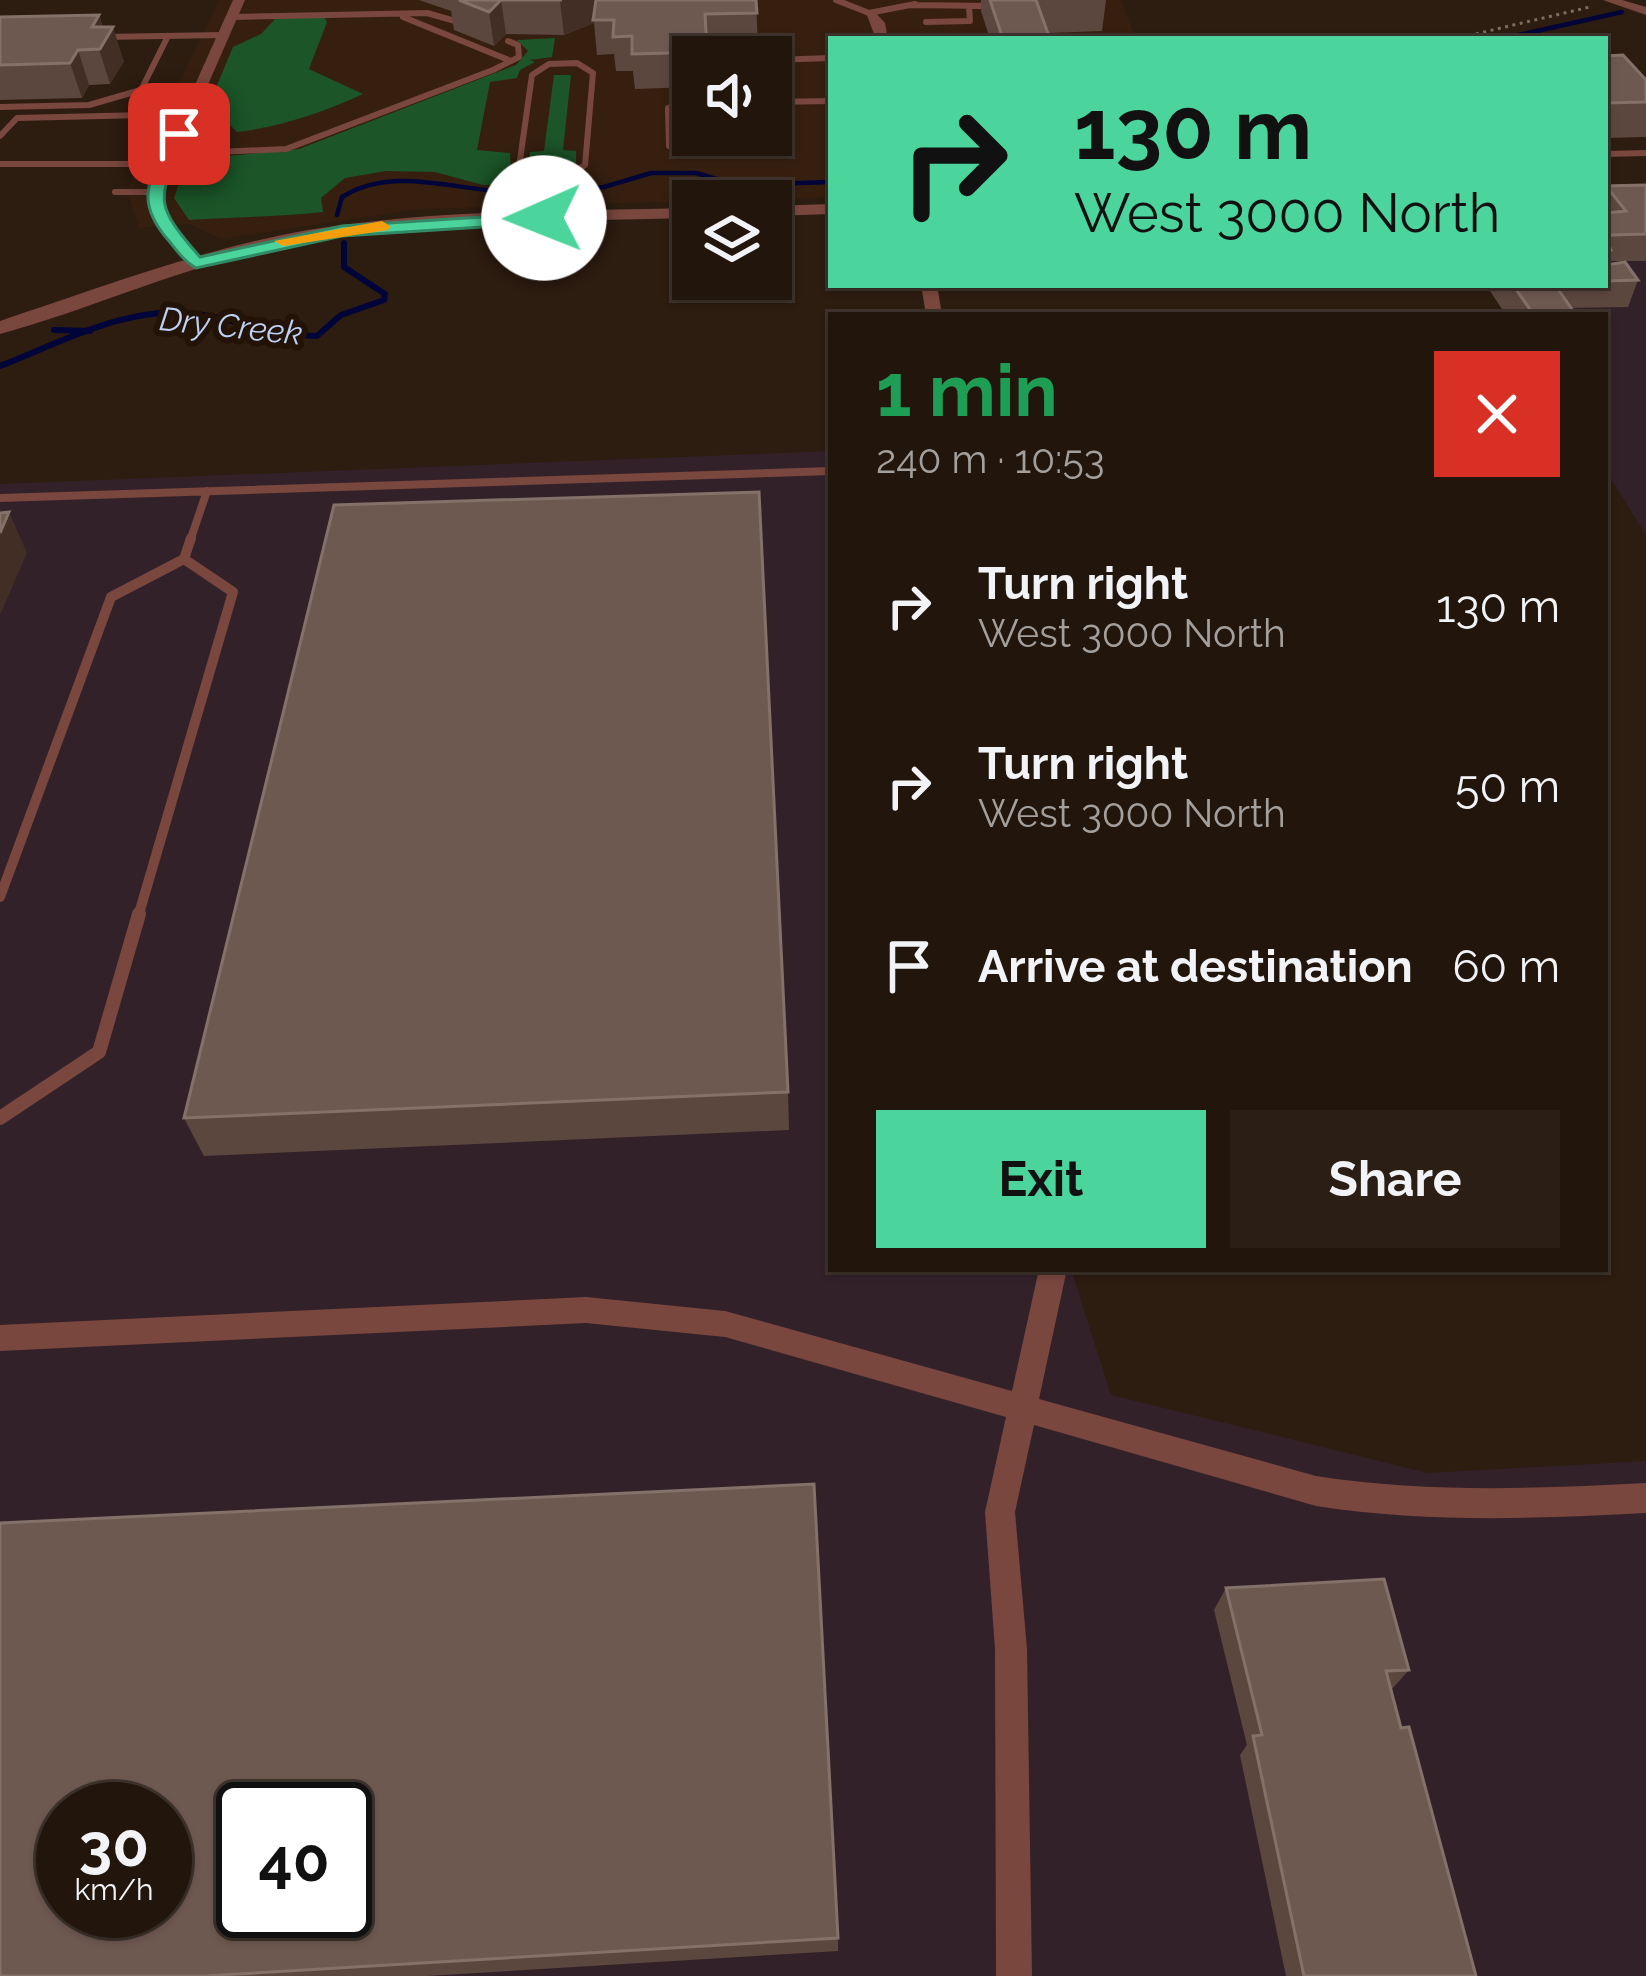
<!DOCTYPE html>
<html lang="en">
<head>
<meta charset="utf-8">
<style>
	:root { --surface:#22150c; --page:#2a1e15; --text:#f1f3f6; --muted:#a29f9d; --line:#3f342d; --accent:#4bd49b }
	body { margin:0; font-family:Raleway,sans-serif; background:var(--page); color:var(--text); height:100vh; display:flex; flex-direction:column; font-size:45px; white-space:nowrap }
	* { box-sizing:border-box; margin:0 }
	p { font-size:39px; color:var(--muted) }
	.icon { flex:none; width:66px; height:66px; fill:none; stroke:currentColor; stroke-width:2; stroke-linecap:round; stroke-linejoin:round }
	.map { position:relative; flex:1; overflow:hidden }
	.details { position:absolute; left:828px; top:312px; width:780px; height:960px; display:flex; flex-direction:column; background:var(--surface); border-radius:0px; box-shadow:0 3px 9px #0004,0 0 0 3px var(--line) }
	.details>* { flex:none }
	.hud { position:absolute; left:828px; top:36px; width:780px; height:252px; border-radius:0px; box-shadow:0 3px 9px #0004,0 0 0 3px var(--line); background:#4bd49b; color:#111; overflow:hidden }
	.controls { position:absolute; left:672px; top:36px; display:grid; gap:24px }
	.controls a { display:grid; place-items:center; width:120px; height:120px; border-radius:0px; background:var(--surface); box-shadow:0 3px 9px #0004,0 0 0 3px var(--line); font-size:60px }
	.speed { position:absolute; left:36px; top:1782px; display:flex; gap:24px; font-size:60px; font-weight:700; text-align:center }
	.speed>* { display:grid; place-content:center; width:156px; height:156px; border-radius:50%; background:var(--surface); box-shadow:0 3px 9px #0004,0 0 0 3px var(--line); line-height:1 }
	.speed small { font-size:30px; font-weight:400 }
	.speed .limit { border:6px solid #111; border-radius:18px; background:#fff; color:#111 }
	.pin { position:absolute; display:grid; place-items:center; width:102px; height:102px; color:#fff; margin:-51px; border-radius:24px; box-shadow:0 6px 18px #0006 }
	.me { position:absolute; width:132px; margin:-66px; rotate:269deg; stroke-linejoin:round; filter:drop-shadow(0 0 9px #0008) }
	.turn { display:flex; align-items:center; gap:42px; height:252px; padding:0 48px; font-size:54px }
	.turn .icon { width:156px; height:156px; stroke-width:2.5 }
	.turn b { display:block; font-size:84px; line-height:102px }
	.round { display:grid; place-items:center; flex:none; width:126px; height:126px; border-radius:0px; background:var(--page) }
	.head { display:flex; align-items:center; justify-content:space-between; height:204px; padding:0 48px }
	h1 { font-size:72px; font-weight:700; line-height:90px; color:#1e9e55 }
	.action { display:flex; gap:24px; margin-top:auto; padding:24px 48px }
	.action a { flex:1; height:138px; border-radius:0px; background:var(--accent); color:#111; font-size:48px; font-weight:700; line-height:138px; text-align:center }
	.action a+a { background:var(--page); color:var(--text) }
	ul { padding:0; list-style:none }
	li { display:flex; align-items:center; gap:36px; height:180px; padding:0 48px }
	li div { flex:1 }
	li b { display:block; font-size:45px }
	li em { font-style:normal }
	.map>svg:first-child { display:block }
</style>
</head>
<body>
<div class="map">
<svg width="1646" height="1976" viewBox="0 0 1646 1976">
	<rect width="100%" height="100%" fill="#2d1c10"/>
	<path fill="#361f0f" fill-rule="evenodd" d="M219 0H1121L1136 39H831V197L419 209 221 239 189 224 139 228 127 191ZM693 57H771V135H693Z"/>
	<path fill="#332129" fill-rule="evenodd" d="M1646 190V535L1605 469V315H1510L1605 285V191Z
		M831 451V1269H1071L1111 1395 1428 1473 1646 1461V1976H0V484ZM63 1809H165V1911H63ZM243 1809H345V1911H243Z"/>
	<path fill="#1b5528" d="M324 17 327 22 309 69 363 94C324 112 280 127 237 132L227 122 204 116 233 47 261 34 276 18Z
		M555 38 552 57 530 60 535 62 520 70 517 78 490 82 477 150 510 153 511 171 534 183 483 185 435 172 386 171 345 178 321 198 323 212C278 217 234 217 189 220L174 198 187 160 299 149 516 65 528 51 517 40Z
		M554 75H571L563 150 576 151V163C564 176 544 176 529 168L530 152 544 151Z"/>
	<g fill="none" stroke-linecap="round" stroke-linejoin="round">
		<path stroke="#000539" stroke-width="4.5" d="M1501 39 1622 12
			M569 190 604 187 651 173H696L737 185 831 182
			M337 215 342 197C399 162 466 196 529 192"/>
		<path stroke="#000539" stroke-width="6" d="M54 330 90 331
			M0 366C62 342 129 304 197 314 238 320 275 335 317 336L341 315 384 300 385 294 344 267V243"/>
		<path stroke="#7c6d62" stroke-width="3" stroke-dasharray="3 4.5" stroke-linecap="butt" d="M1454 39 1590 7"/>
		<path stroke="#7a473e" stroke-width="6" d="M836 0 869 13 915 4
			M910 5 992 6
			M231 17 427 13 462 23
			M403 17 511 61
			M926 22 970 21 969 7
			M103 37 223 35
			M771 60 831 58
			M577 63 593 73 585 165C564 181 542 181 519 167L532 75 549 64Z
			M141 90 168 36
			M771 102 831 101
			M693 104 668 108 669 146 764 144 770 135
			M0 107 89 105 141 90 199 89
			M0 136 17 118 188 114
			M170 154 286 149 493 70 519 57 518 45 508 41
			M1605 154 1646 153
			M0 164H166
			M115 192H154
			M544 218 552 177"/>
		<path stroke="#7a473e" stroke-width="8" d="M0 498 831 471
			M190 541 207 491"/>
		<path stroke="#7a473e" stroke-width="10" d="M0 897 111 597 184 559 191 538
			M138 917 233 592 184 559"/>
		<path stroke="#7a473e" stroke-width="14" d="M0 1118 99 1052 139 914"/>
		<path fill="#7a473e" fill-rule="evenodd" d="M233 0H245L161 192 168 221 205 263 197 268 154 222 147 192Z
			M1603 0H1622L1646 7V15Z
			M865 10H873L885 23 888 39H876Z
			M921 285H937L942 315H926Z
			M1039 1269H1067L1039 1399 1316 1476C1426 1493 1535 1489 1646 1483V1513C1535 1519 1426 1523 1316 1506L1034 1425 1015 1512 1027 1649 1032 1976H996L995 1649 985 1512 1006 1417 725 1337 586 1323 0 1351V1325L586 1297 725 1311 1012 1391Z"/>
		<path fill="#7a473e" fill-rule="evenodd" d="M831 204V214L771 216V206Z
			M693 208V218C552 222 410 219 272 249 178 268 92 309 0 334V321C101 287 202 249 308 230 435 209 565 211 693 208Z"/>
	</g>
	<path fill="#5c473f" d="M419 0H756L758 47 707 49V57H693V87L635 89 633 71H616L614 54 597 55 594 23 564 35 506 34 494 46 454 30 451 11Z
		M981 0H1106L1102 31 1048 33 1050 39H990L981 11Z
		M99 15 103 27 124 61 110 84 89 85 82 98 0 100V17Z
		M1605 56 1646 80V137L1605 138Z
		M1646 185V261H1607L1605 265 1638 280 1628 307 1571 308 1576 315H1506L1486 285H1605L1606 186Z
		M788 1092 789 1130 204 1156 184 1118Z
		M1226 1588 1409 1670 1391 1690 1476 1976H1286L1240 1755 1247 1745 1214 1610Z
		M838 1938V1951L427 1976H0Z"/>
	<path fill="#422e24" d="M501 0 506 34 494 46 489 12Z
		M562 0H598L594 23 564 35 560 1Z
		M99 15 106 38 113 27 124 61 110 84 92 27Z
		M78 50 89 85 82 98 70 63Z
		M9 512 27 553 0 615V533Z"/>
	<path fill="#6e5951" stroke="#847169" stroke-width="3" fill-rule="evenodd" d="M459 0H562H501L489 12Z
		M596 0H756L757 13 705 14 707 52 632 54V36L613 37 614 20H593Z
		M990 0H1036L1050 39H1003Z
		M99 15 92 27H113L100 49 78 50 70 63 0 65V17Z
		M1623 55 1646 80V102L1605 103V56Z
		M1646 185V234L1612 235 1606 238 1611 250H1605V213L1626 211 1606 186Z
		M1625 262 1638 280 1605 281V265Z
		M1513 285H1555L1576 315H1534Z
		M759 492 788 1092 184 1118 334 505Z
		M9 512 0 533V513Z
		M814 1484 838 1938 205 1976H0V1523ZM63 1809H165V1911H63ZM243 1809H345V1911H243Z
		M1384 1579 1409 1670 1386 1671 1401 1728 1409 1727 1476 1976H1304L1253 1736 1262 1735 1226 1588Z"/>
	<path fill="#4bd49b" stroke="#318a65" stroke-width="3" d="M179 130 187 134C158 200 151 201 200 257L342 226 544 213 553 218 544 223 342 236 196 268C185 262 177 251 169 241 132 199 151 178 171 134Z"/>
	<path fill="#f59e0b" d="M382 221 390 226 388 230 283 246 274 241Z"/>
	<g text-anchor="middle" dominant-baseline="central" stroke-width="12" stroke-linejoin="round" paint-order="stroke">
		<g font-size="33" font-style="italic" fill="#bcd1f3" stroke="#231307">
			<text transform="translate(231 326) rotate(6)">Dry Creek</text>
		</g>
	</g>
</svg>
<div class="controls">
<a><svg class="icon" aria-label="sound" viewBox="0 0 24 24"><path d="M4 9h4l5-4v14l-5-4H4zM17 9q2 3 0 6"/></svg></a>
<a><svg class="icon" aria-label="layers" viewBox="0 0 24 24"><path d="M12 4l9 5-9 5-9-5zM3 14l9 5 9-5"/></svg></a>
</div>
<div class="speed"><div>30<small>km/h</small></div><div class="limit">40</div></div>
<div class="pin" style="left:179px;top:134px;background:#d93025"><svg class="icon" aria-label="arrive" viewBox="0 0 24 24"><path d="M6 21V4h12l-3 4 3 4H6"/></svg></div>
<svg class="me" style="left:544px;top:218px" viewBox="-20 -20 40 40"><circle r="19" fill="#fff"/><path d="M0-13L10 11 0 6-10 11z" fill="#4bd49b"/></svg>
<div class="hud">
<div class="turn"><svg class="icon" aria-label="right" viewBox="0 0 24 24"><path d="M7 20v-9h11M14 6l5 5-5 5"/></svg><div><b>130 m</b>West 3000 North</div></div>
</div>
<section class="details">
<div class="head"><div><h1>1 min</h1><p>240 m · 10:53</p></div><a class="round" style="background:#d93025;color:#fff"><svg class="icon" aria-label="close" viewBox="0 0 24 24"><path d="M6 6l12 12M18 6L6 18"/></svg></a></div>
<ul>
<li><svg class="icon" aria-label="right" viewBox="0 0 24 24"><path d="M7 20v-9h11M14 6l5 5-5 5"/></svg><div><b>Turn right</b><p>West 3000 North</p></div><em>130 m</em></li>
<li><svg class="icon" aria-label="right" viewBox="0 0 24 24"><path d="M7 20v-9h11M14 6l5 5-5 5"/></svg><div><b>Turn right</b><p>West 3000 North</p></div><em>50 m</em></li>
<li><svg class="icon" aria-label="arrive" viewBox="0 0 24 24"><path d="M6 21V4h12l-3 4 3 4H6"/></svg><div><b>Arrive at destination</b></div><em>60 m</em></li>
</ul>
<div class="action"><a>Exit</a><a>Share</a></div>
</section>
</div>
</body>
</html>
